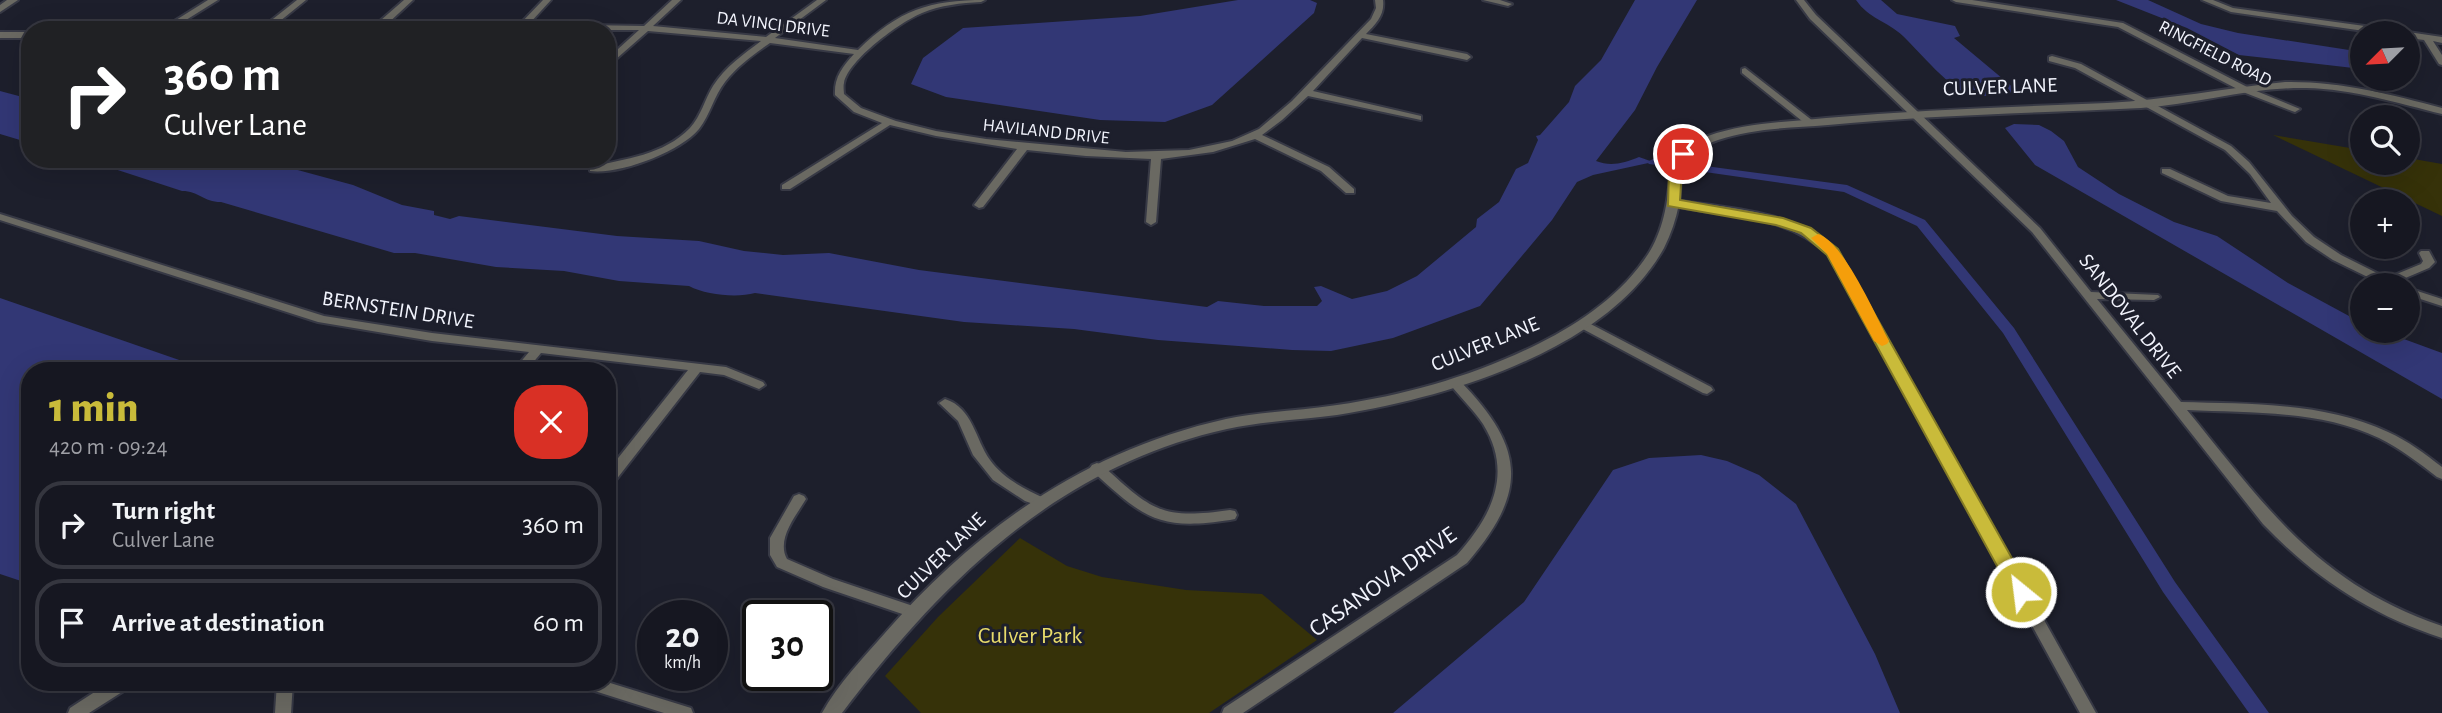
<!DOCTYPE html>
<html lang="en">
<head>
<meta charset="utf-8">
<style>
	:root { --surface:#161721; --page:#1f202a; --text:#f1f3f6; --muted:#9e9fa5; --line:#35363f; --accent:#c9bb3a }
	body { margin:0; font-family:"Alegreya Sans",sans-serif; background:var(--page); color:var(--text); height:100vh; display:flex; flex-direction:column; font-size:26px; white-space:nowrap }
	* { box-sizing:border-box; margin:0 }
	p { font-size:23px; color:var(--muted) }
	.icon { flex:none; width:38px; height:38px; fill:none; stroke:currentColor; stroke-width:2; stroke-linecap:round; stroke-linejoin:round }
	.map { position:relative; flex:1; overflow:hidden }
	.drawer { position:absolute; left:21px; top:362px; width:595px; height:329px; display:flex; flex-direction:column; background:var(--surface); border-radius:28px; box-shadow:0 7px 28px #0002,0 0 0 2px var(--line) }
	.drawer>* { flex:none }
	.guide { position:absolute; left:21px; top:21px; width:595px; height:147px; border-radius:28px; box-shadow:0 7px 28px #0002,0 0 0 2px var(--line); background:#202124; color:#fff; overflow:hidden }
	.needle { width:46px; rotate:246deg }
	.fabs { position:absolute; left:2350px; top:21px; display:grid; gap:14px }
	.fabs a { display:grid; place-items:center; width:70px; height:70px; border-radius:50%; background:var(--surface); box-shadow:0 7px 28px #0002,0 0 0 2px var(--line); font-size:35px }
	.speed { position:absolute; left:637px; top:600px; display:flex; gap:14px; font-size:35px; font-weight:700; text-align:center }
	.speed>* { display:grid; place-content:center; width:91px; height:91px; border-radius:50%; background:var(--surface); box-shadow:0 7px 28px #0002,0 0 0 2px var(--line); line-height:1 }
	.speed small { font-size:18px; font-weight:400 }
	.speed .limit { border:4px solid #111; border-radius:10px; background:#fff; color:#111 }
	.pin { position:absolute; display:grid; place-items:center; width:60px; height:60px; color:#fff; margin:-30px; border:4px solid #fff; border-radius:50%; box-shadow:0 2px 7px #0007 }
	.me { position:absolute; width:77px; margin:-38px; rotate:331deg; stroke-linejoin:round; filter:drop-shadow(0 0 5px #0008) }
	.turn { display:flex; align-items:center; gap:24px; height:147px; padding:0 28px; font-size:32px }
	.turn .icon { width:91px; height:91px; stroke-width:2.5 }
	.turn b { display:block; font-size:49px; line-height:60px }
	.round { display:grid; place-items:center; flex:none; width:74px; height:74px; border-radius:28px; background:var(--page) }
	.overview { display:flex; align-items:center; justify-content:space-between; height:119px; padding:0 28px }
	h1 { font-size:42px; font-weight:800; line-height:52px; color:var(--accent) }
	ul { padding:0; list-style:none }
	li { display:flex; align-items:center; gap:21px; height:88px; margin:0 14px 10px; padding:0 14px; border:4px solid var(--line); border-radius:28px }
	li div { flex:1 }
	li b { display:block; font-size:26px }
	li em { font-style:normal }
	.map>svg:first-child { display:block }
</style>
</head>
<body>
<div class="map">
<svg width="2442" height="713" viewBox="0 0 2442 713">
	<rect width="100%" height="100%" fill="#1d1f2c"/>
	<path fill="#363209" d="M2273 135 2362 150V163H2408V158L2442 164V216Z
		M1020 538 1067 566 1102 577 1186 590 1262 594 1317 640 1209 713H921L885 676 938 617Z"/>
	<path fill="#323775" d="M1238 0H1310L1317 3 1314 13 1212 105 1165 122 1100 120 946 97 911 84 923 58 963 28 1140 16Z
		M1635 0H1697L1657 67 1635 110 1596 161C1611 167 1624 163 1639 157L1653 162 1593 175 1577 182 1552 220 1480 306 1393 338 1331 351 1292 350 1158 340 1074 329 964 322 755 293C737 298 706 295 689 286L619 281 564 271 496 267 415 253H394L221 202C203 202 199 191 182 191L84 159H257L353 185 402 205 434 211V215L450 219 459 216 617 236 699 241 744 251 783 255 829 253 919 270 1207 307 1218 301 1264 306H1317L1322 301 1314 287 1321 286 1352 299 1387 291 1417 276 1476 227 1477 219 1499 202 1516 169 1528 163 1538 140 1536 136 1540 135 1569 102 1575 86 1601 60Z
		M1856 0H1881L1897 14 1955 26 1960 36 1954 38 2015 89V92C2001 94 1986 98 1972 95 1952 92 1918 50 1903 36 1887 21 1869 19 1856 0Z
		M2116 0H2148L2201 24 2238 33 2362 52V69L2239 55 2187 28Z
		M0 91 30 99V143L0 134Z
		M2014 124 2039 125 2051 131 2064 141 2078 167 2119 194 2174 222 2217 236 2288 283 2362 323V331H2382L2442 353V399L2035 165 2005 128Z
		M0 298 211 371H30V584L0 574Z
		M1701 455 1727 461 1759 475 1796 504 1875 654 1900 713H1393L1524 602 1613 470 1649 458Z"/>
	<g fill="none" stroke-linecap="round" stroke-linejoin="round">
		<path fill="#323775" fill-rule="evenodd" d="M1653 159 1847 185 1925 220 2014 328 2175 582 2269 713H2249L2163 592 2003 333 1917 226 1844 192 1649 164 1647 162Z"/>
		<g stroke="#373945" stroke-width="4">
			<path id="minor" d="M208 0H218L170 30H160Z
				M297 0H306L269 30H259Z
				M404 0H413L384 27 520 24 543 0H551L529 24 644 26 672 0H681L653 26 766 37 817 0H826L775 38 858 50C899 10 929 0 985 0L981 2C961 3 941 5 922 13 900 22 848 60 844 83 843 86 844 92 844 94L861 108 896 121 936 131 986 139 1126 152 1189 150 1232 141 1259 129 1292 101 1371 19 1376 8 1375 0H1383C1385 15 1376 24 1366 34L1467 54 1471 57 1467 60 1362 38 1313 91 1421 116V120L1308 96 1282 120 1262 135 1329 167 1354 189V193H1346L1321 171 1255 139 1213 152 1161 159 1156 222 1151 225 1146 222 1151 159 1086 156 1027 150 983 207 979 208 974 205 1017 149 936 136 890 125 790 189H782V185L882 123 854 112 835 95C834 78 842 67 854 54L770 43C754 54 737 66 725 82 714 96 710 115 699 129 680 152 619 175 590 171V167C625 159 664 155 690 128 701 116 705 99 713 86 725 67 744 54 761 41L648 31 607 67V59L639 30H341L345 27H373Z
				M1483 0H1500L1512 4 1508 6Z
				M1796 0H1804L1816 15 2040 228 2091 292 2158 295 2160 297 2154 300 2097 299 2181 402C2249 404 2324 402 2388 432 2408 441 2425 454 2442 467V479L2437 477C2419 463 2401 449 2379 438 2321 410 2251 413 2187 410 2267 508 2317 583 2442 626V638C2369 614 2316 579 2263 524L2032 232 1810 19Z
				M1952 0H1972L2123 23 2249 88 2300 109 2295 112 2292 111 2243 92 2118 27 1956 2Z
				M2202 0H2213L2233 8 2394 30 2398 33H2378L2231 12Z
				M0 32H30V38H0Z
				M2408 32 2442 37V43L2433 41 2442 55V65L2439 64 2424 40 2408 38V33H2405Z
				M2052 56 2081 64 2231 146 2249 162 2292 216 2314 237 2341 255 2387 278 2421 264 2423 261 2419 253 2421 251H2429L2435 262 2429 268 2396 282 2400 285 2382 284 2333 260 2306 242 2277 211 2221 201 2162 173V169H2170L2228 196 2271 203 2250 174 2225 150 2075 68 2049 61V57Z
				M1745 68 1813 121V125H1807L1742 73V69Z
				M1673 200C1730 208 1792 210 1837 250L2096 713H2080L1828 254C1782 212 1726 218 1669 205L1668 203Z
				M0 214 324 316 432 333 726 367 763 382 765 385 759 389 724 375 700 372 612 485 607 487V472L688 370 541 353 526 371H513L529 352 432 341 318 322 0 220Z
				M2408 288 2442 299V306L2408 295Z
				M1583 320 1711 387 1713 390 1707 394 1703 393 1579 327 1577 324Z
				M1455 379 1459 380C1525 447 1529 491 1467 563L1243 713H1222L1224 708 1457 555C1491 517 1514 474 1483 424 1473 409 1460 397 1449 383Z
				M945 399C973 408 975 439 990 460 1003 478 1024 489 1044 498L1046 501 1044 504 1039 506 1025 501 993 480 973 455 958 421 939 403Z
				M1097 463 1102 465C1152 510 1160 520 1230 510L1235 511 1237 515 1235 519 1230 520C1158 531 1144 518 1092 471L1090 468 1092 465Z
				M799 494 804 496 806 499C796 516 776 539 787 559L833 579 919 608 922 612 919 616 914 618 823 587 777 567 770 555V538L794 496Z
				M110 682H132L130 687 89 713H68L70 708Z
				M277 682H293L291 713H275Z
				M580 682H607L691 708 693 713H664L582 687Z"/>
		</g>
		<g stroke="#373945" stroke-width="4">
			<path id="tertiary" d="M7 0H18L0 12V5Z
				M2285 82C2339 81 2390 94 2442 108V114C2397 103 2353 89 2306 88 2251 87 2197 104 2141 108 2037 113 1932 115 1828 125 1791 128 1753 128 1718 140 1707 144 1694 149 1687 159 1679 172 1681 190 1679 204 1676 219 1671 234 1664 248 1640 291 1599 323 1556 346 1489 382 1412 403 1337 415 1300 420 1263 421 1227 429 1059 466 943 580 842 713H822C838 684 863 658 885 633 978 527 1087 450 1226 419 1263 411 1300 411 1337 405 1407 395 1476 375 1540 343 1582 322 1625 292 1650 251 1657 239 1662 225 1665 211 1673 175 1666 151 1708 136 1745 123 1786 122 1826 118 1919 110 2013 107 2107 103 2167 100 2225 88 2285 82Z"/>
		</g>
		<use href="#minor" fill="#6a6962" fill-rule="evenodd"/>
		<use href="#tertiary" fill="#6a6962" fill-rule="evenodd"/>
	</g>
	<path fill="#c9bb3a" stroke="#837a26" stroke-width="2" d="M1683 151 1689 154 1682 169 1680 200 1783 218 1811 228 1838 249 2031 592 2028 597 2021 599 2014 597 1827 255 1801 233 1776 225 1668 206 1669 169 1678 152Z"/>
	<path fill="#f59e0b" d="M1818 234C1843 241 1876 316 1889 341L1887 344 1882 346 1874 341 1827 254 1811 238Z"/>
	<g text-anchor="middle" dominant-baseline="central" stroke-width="6" stroke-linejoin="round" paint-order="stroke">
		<g font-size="18" fill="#f2f4fd" stroke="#1d1f2c">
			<text transform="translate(773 25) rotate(7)">DA VINCI DRIVE</text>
			<text transform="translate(2215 54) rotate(27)">RINGFIELD ROAD</text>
			<text transform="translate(1046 132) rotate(6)">HAVILAND DRIVE</text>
		</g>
		<g font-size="21" fill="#f2f4fd" stroke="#1d1f2c">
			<text transform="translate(2000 87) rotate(-2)">CULVER LANE</text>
			<text transform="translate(398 310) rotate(9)">BERNSTEIN DRIVE</text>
			<text transform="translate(2130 316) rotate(52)">SANDOVAL DRIVE</text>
			<text transform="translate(1485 344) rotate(-22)">CULVER LANE</text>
			<text transform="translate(941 556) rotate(-44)">CULVER LANE</text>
		</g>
		<g font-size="24" fill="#f2f4fd" stroke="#1d1f2c">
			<text transform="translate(1383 582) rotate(-35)">CASANOVA DRIVE</text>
		</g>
		<g font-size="24" fill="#e9dc6b" stroke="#1d1f2c">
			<text x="1030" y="636">Culver Park</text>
		</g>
	</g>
</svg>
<div class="fabs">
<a><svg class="needle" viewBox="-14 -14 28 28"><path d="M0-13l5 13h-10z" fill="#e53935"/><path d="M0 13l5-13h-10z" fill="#9e9fa5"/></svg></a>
<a><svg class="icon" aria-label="search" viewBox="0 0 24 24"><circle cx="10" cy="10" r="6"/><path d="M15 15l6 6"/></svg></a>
<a>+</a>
<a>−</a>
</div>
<div class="speed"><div>20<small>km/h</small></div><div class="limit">30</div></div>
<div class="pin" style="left:1683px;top:154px;background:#d93025"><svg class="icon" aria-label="arrive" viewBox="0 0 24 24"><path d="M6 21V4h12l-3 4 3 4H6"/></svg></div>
<svg class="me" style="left:2021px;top:592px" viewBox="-20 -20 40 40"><circle r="17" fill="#c9bb3a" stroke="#fff" stroke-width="3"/><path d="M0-11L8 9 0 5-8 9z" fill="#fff"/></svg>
<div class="guide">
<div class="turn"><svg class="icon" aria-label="right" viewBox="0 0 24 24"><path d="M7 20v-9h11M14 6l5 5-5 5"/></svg><div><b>360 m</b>Culver Lane</div></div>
</div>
<section class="drawer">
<div class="overview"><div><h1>1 min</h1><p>420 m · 09:24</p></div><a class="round" style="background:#d93025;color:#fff"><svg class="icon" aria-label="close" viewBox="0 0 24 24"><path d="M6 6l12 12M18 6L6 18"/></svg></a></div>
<ul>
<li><svg class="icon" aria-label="right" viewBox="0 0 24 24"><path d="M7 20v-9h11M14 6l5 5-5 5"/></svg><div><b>Turn right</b><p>Culver Lane</p></div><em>360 m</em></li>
<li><svg class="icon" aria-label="arrive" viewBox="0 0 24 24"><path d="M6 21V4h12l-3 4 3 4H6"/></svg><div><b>Arrive at destination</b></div><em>60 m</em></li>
</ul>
</section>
</div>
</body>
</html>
